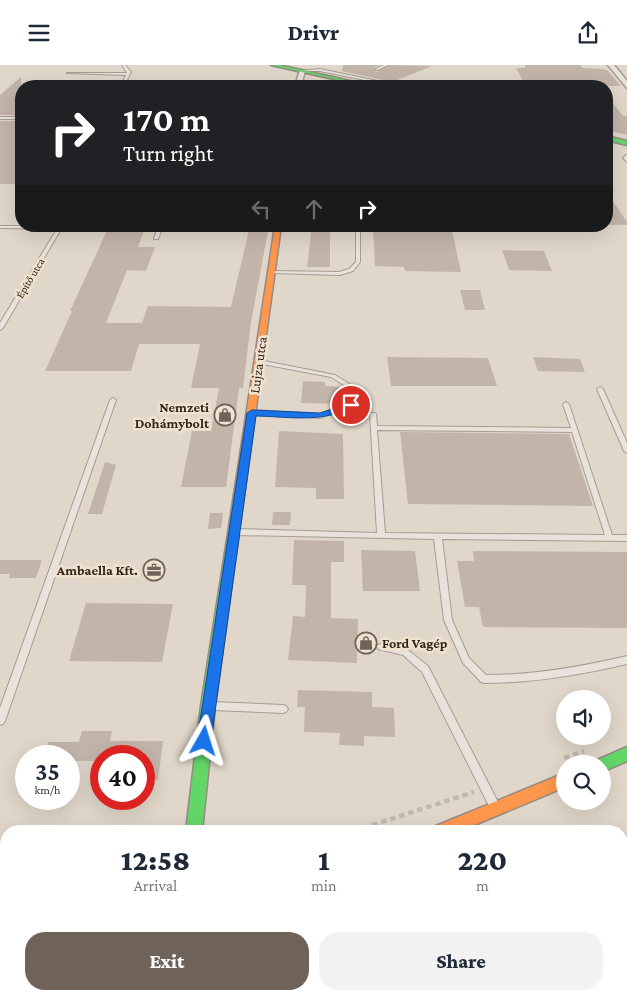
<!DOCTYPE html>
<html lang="en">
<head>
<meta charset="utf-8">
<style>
	:root { --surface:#fff; --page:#f2f2f3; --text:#1f2937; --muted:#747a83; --accent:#6e6259 }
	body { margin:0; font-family:"Crimson Pro",serif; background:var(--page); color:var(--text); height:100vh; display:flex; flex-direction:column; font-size:19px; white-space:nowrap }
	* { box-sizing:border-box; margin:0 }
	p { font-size:16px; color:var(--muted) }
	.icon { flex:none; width:28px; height:28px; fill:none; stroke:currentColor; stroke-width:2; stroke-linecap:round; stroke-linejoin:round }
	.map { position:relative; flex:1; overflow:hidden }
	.sheet { position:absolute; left:0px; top:760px; width:628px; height:175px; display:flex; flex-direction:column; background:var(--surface); border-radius:20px 20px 0 0; box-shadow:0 5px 20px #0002 }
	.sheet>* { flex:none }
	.guide { position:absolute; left:15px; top:15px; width:598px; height:152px; border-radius:20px; box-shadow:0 5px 20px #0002; background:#202124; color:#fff; overflow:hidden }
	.tools { position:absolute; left:556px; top:625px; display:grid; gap:10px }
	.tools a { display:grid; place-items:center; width:55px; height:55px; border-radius:50%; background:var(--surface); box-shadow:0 5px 20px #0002; font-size:25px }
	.speed { position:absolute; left:15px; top:680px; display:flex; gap:10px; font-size:25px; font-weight:700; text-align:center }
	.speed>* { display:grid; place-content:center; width:65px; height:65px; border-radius:50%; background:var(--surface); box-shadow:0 5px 20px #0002; line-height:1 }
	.speed small { font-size:12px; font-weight:400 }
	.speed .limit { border:8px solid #d22; background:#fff; color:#111 }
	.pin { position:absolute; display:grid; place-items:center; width:42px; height:42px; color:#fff; margin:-21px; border:2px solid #fff; border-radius:50%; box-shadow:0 1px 5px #0007 }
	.me { position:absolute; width:55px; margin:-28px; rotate:6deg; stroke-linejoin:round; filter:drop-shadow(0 0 4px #0008) }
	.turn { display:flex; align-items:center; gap:18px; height:105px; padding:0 25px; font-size:22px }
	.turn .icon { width:65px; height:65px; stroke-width:2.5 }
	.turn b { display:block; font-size:35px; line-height:42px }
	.lanes { display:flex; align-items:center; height:48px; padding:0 25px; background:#0003; justify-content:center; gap:25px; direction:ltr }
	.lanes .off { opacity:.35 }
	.eta { display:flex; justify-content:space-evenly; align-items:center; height:85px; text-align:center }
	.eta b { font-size:30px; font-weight:800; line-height:35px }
	.button { display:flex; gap:10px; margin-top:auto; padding:10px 25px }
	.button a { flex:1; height:58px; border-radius:20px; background:var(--accent); color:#fff; font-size:20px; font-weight:800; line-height:58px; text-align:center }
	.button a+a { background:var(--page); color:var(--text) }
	header { display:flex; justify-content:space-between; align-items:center; height:65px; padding:0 25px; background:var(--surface); font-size:22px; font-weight:800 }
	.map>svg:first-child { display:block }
</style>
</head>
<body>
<header><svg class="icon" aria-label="menu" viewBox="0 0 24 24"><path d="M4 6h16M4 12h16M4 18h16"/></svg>Drivr<svg class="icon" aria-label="share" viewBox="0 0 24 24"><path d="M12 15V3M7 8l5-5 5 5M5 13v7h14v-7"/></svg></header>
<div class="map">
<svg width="627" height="935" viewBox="0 0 627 935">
	<rect width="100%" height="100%" fill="#e0d6c9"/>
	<path fill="#c3b4aa" d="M343 0H379L373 3 377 7 390 0 432 1 392 17 342 6Z
		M525 0H580L583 3 601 4 607 5 621 21H526L516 3H525Z
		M21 12V50H0V30Z
		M606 29 623 51H627V70L606 65Z
		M0 56H21V119H0Z
		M606 126 627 157V160H606Z
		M109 161H146L138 182H155L146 206 127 205 106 258H142L148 241 231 242 250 161H269L251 257 243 323H239L226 422H181L192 366H211L219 323H191L200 279H139L131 306H45L72 246H70Z
		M312 161H330V202H307Z
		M373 161H451L461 207 405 206 404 202 375 201Z
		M502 185 544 186 552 206 509 205Z
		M460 225H480L485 245H465Z
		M387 292 488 293 497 321H391Z
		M533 292 580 294 585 307 538 306Z
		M303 316 325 317V321L343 322 342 339 301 338Z
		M279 366 343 369 344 434H316V423L275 422Z
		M400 367 569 369 593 441 408 439Z
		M105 397 116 400 102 449H88Z
		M273 447H291L290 460H272Z
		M210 448H223L221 463 208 464Z
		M294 475 344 476V497H331V553L358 554 357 598 288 595 293 551 305 552 306 520H292Z
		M361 485 415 486 420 526H363Z
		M473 486 627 487V563L483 562 479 542H465L457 496H474Z
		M0 495H42L36 513H9L10 509H0Z
		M86 538 173 539 162 597 69 596Z
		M298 625 372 627V642L394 643 395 672 364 671V681L339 680 340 668 304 667 305 642H297Z
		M82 666H112L110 676H163L158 715H144V691H101V696H69V691H44L48 677H79Z"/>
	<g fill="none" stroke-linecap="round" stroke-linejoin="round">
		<g stroke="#a59c93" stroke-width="2">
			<path id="lane" d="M122 0H125L131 7 124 21H121L126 10 67 8H127Z
				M384 0H388L378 5 375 4Z
				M320 4 397 20 399 21H394L320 6H300Z
				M0 52H21V54H0Z
				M626 90H627V97L623 93Z
				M0 161H63V163L61 164 3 263 0 265V258L57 164 0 163Z
				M159 161H163L158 174H154V173Z
				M356 161H360V197L353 206 340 210 271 208 269 207 271 206 339 207 349 204 356 197Z
				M259 295 335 310 353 321 354 340 320 353 250 348V346L252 345 319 349 348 339 347 322 331 312 257 298 256 297Z
				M600 322 603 324 627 378V388L624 386 597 324Z
				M113 333 116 335 5 656 3 659 0 660V643L110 335Z
				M566 337 569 339 612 470H627V476L442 474 452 555 469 593 486 610C534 610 580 602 627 591V599C580 610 533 618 484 618L481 617 463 598 444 555 434 474 236 470 232 467 236 464 377 468 370 349 371 348H375L376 349 377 361 571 363 563 339ZM377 365 572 367 605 470 385 468Z
				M381 579 408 585 428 601 498 737 499 740 498 743 494 745 490 743 422 607 403 590 378 584 377 582 378 580Z
				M212 637 283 640 286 641 288 644 286 647 283 648 212 645 209 644 207 641 209 638Z"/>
		</g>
		<g stroke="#a59c93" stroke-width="3">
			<path id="street" d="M608 0H614L627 16V23Z
				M300 5 305 6 301 21H295Z
				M175 929H201V935H175Z"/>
		</g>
		<g stroke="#948b83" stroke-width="3">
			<path id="fast" d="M271 0H279L372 21H365Z
				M606 71 627 76V80L606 75Z
				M239 426 244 430 215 641 202 766H186L201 641 234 430Z
				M627 682V696L602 707V699H595L597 695Z
				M17 929H47L44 935H14Z"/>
		</g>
		<g stroke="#948b83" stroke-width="3">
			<path id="slow" d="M275 161H281L244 430 239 434 234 430Z
				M565 708V722L460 766H434L436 761Z"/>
		</g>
		<path stroke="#c0b9b2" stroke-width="4.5" stroke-dasharray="5.5 4" stroke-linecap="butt" d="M564 693 584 686
			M354 766 474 727
			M0 909 6 906
			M100 929 105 935"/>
		<use href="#lane" fill="#e8e2da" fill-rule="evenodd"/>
		<use href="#street" fill="#e8e2da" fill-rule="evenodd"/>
		<use href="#fast" fill="#63d668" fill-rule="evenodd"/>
		<use href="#slow" fill="#ff974d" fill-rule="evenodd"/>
	</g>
	<path fill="#1a73e8" stroke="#114b97" d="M351 338H354V342C320 358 293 352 256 351L211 676 209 681 204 683 199 681 197 676 247 348 252 345 320 348Z"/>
	<defs>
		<g id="shop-ring" transform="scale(1.125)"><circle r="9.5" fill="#f1e2cf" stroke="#6e6259" stroke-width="1.5"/><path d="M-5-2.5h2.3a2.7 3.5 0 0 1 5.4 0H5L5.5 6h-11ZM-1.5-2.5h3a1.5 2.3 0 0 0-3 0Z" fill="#6e6259"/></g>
		<g id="office-ring" transform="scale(1.125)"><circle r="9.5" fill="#f1e2cf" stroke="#6e6259" stroke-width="1.5"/><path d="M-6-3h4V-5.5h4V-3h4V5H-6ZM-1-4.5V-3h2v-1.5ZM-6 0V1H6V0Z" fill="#6e6259"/></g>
	</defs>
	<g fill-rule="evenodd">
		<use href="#shop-ring" x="225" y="350"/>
		<use href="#office-ring" x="154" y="505"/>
		<use href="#shop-ring" x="366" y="578"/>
	</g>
	<g text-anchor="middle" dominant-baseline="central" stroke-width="5" stroke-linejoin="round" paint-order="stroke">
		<g font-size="11" fill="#31241d" stroke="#f1e2cf">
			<text transform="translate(30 213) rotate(-59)">Építő utca</text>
		</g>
		<g font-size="14" fill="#31241d" stroke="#f1e2cf">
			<text transform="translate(258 300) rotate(-82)">Lujza utca</text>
		</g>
		<g font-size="14" font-weight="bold" fill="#31241d" stroke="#f1e2cf" text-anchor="end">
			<text x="209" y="342">Nemzeti<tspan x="209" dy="16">Dohámybolt</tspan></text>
			<text x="138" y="505">Ambaella Kft.</text>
			<text x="382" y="578" text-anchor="start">Ford Vagép</text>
		</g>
	</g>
</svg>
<div class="tools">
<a><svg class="icon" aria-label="sound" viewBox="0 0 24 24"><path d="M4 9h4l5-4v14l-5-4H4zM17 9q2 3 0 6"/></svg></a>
<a><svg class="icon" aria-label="search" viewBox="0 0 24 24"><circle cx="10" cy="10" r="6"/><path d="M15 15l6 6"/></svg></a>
</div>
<div class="speed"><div>35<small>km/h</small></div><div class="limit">40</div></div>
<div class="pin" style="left:351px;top:340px;background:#d93025"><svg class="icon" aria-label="arrive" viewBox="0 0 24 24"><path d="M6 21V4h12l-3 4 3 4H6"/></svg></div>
<svg class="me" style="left:204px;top:676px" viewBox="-20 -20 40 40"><path d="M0-17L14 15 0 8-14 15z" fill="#1a73e8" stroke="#fff" stroke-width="4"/></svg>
<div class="guide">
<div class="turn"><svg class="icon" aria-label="right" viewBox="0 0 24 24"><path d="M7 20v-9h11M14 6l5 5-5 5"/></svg><div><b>170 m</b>Turn right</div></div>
<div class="lanes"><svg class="icon off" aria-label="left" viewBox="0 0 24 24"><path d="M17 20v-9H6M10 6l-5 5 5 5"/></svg><svg class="icon off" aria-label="ahead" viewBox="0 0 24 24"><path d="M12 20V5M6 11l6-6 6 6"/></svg><svg class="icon" aria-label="right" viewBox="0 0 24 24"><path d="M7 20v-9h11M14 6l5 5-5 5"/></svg></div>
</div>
<section class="sheet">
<div class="eta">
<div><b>12:58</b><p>Arrival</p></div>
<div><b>1</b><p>min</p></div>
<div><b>220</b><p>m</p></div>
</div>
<div class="button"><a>Exit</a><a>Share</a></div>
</section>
</div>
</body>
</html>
